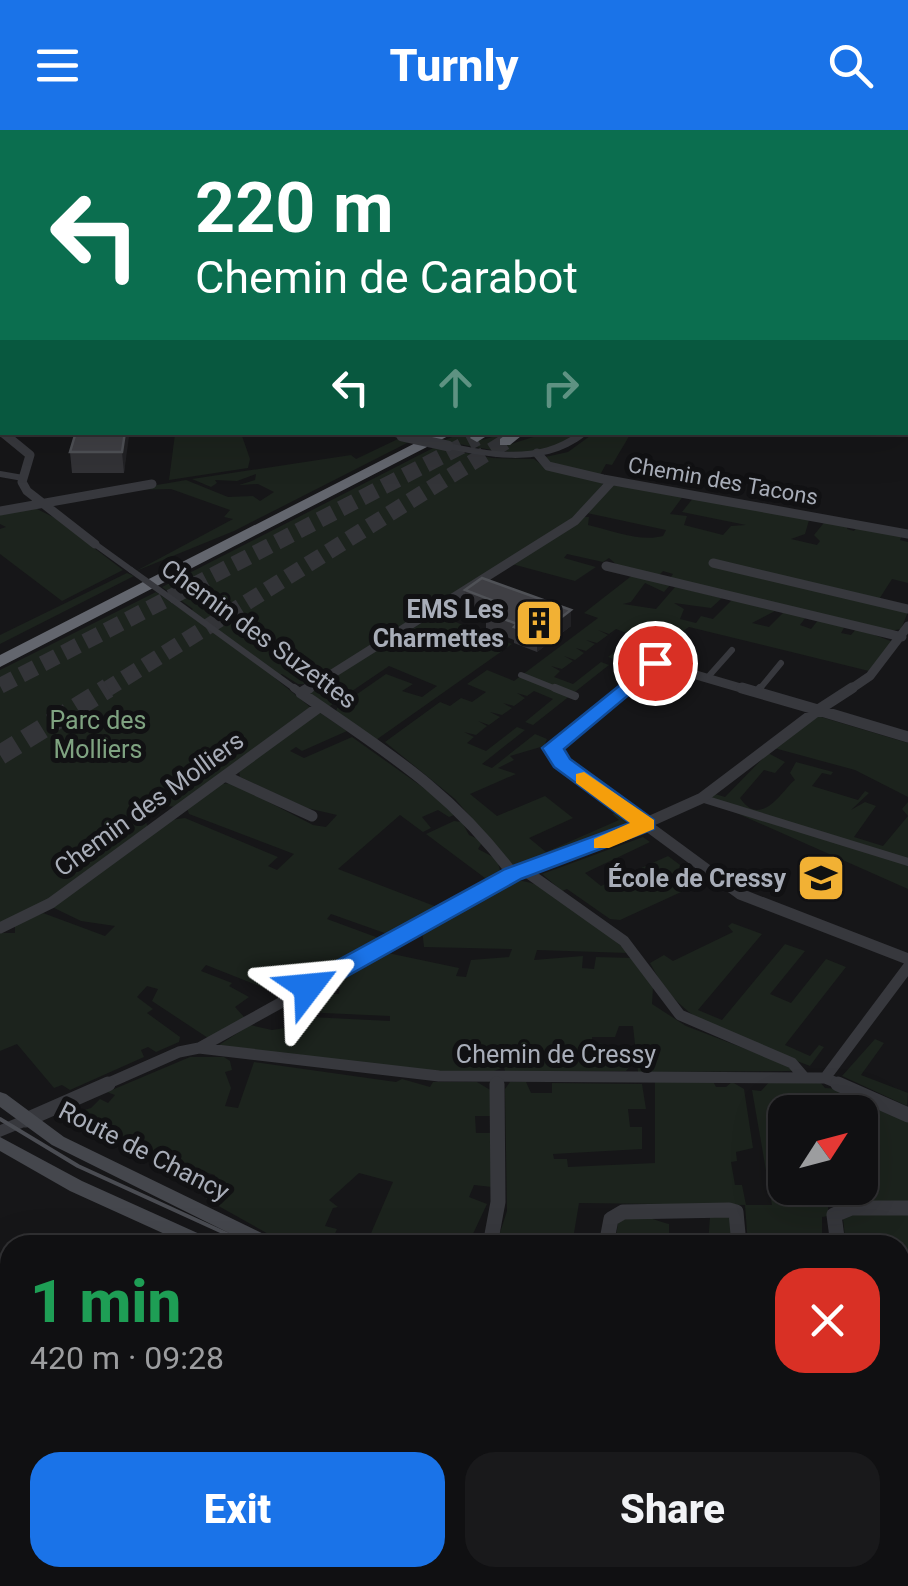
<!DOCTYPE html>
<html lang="en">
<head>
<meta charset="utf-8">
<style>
	:root { --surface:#101012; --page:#19191b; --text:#f1f3f6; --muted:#9c9d9f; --line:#303032; --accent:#1a73e8 }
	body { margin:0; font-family:Roboto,sans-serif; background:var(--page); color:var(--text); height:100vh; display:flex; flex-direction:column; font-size:38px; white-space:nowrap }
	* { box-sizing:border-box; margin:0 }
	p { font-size:32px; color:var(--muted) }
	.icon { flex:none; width:55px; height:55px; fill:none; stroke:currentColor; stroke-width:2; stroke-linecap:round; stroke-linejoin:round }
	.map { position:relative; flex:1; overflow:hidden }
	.details { position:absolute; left:0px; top:1105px; width:910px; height:352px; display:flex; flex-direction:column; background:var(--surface); border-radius:30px 30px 0 0; box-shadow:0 10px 40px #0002,0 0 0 2px var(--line) }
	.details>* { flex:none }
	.top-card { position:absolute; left:0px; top:0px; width:910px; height:305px; box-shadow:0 10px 40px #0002,0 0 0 2px var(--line); background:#0b6e4f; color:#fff; overflow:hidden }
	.needle { width:65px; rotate:54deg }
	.fabs { position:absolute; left:768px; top:965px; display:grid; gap:20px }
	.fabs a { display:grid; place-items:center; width:110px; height:110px; border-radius:20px; background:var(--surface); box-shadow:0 10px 40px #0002,0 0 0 2px var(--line); font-size:50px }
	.pin { position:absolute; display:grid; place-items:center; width:85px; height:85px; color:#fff; margin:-42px; border:5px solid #fff; border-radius:50%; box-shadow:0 2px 10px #0007 }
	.me { position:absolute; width:110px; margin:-55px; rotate:61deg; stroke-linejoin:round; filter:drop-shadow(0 0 8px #0008) }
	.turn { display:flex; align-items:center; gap:35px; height:210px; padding:0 30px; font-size:45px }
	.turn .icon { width:130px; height:130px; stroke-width:2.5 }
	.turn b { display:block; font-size:70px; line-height:85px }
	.lanes { display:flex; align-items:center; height:95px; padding:0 30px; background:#0003; justify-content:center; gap:50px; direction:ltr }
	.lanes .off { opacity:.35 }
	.round { display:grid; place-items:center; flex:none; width:105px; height:105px; border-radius:30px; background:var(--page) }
	.headline { display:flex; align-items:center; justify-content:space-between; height:170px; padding:0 30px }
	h1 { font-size:60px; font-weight:800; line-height:75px; color:#1e9e55 }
	.action { display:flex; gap:20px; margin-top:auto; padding:20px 30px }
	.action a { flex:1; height:115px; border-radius:30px; background:var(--accent); color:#fff; font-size:40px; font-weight:800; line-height:115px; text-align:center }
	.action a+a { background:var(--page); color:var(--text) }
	header { display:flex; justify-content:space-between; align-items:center; height:130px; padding:0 30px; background:var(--accent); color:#fff; font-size:45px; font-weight:800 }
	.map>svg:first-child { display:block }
</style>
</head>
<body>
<header><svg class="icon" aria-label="menu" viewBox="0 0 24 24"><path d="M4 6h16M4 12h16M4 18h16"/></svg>Turnly<svg class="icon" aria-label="search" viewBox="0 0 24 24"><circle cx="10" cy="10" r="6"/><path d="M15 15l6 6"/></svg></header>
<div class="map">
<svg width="908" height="1456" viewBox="0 0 908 1456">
	<rect width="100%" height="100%" fill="#161618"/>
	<path fill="#1c231d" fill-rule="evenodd" d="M241 303 250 329 248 338 169 350 175 304Z
		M461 303H474L482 310 506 303 500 310 511 314 546 303H577C544 336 484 318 443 311Z
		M594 303H631L612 335 606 334 600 345 550 334 545 327 568 322Z
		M398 309 409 312 234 401 136 441 233 389 224 387 230 380 171 359 128 360 186 350 228 367 253 366 260 371 274 362 258 354 239 355 255 350 256 344 237 351 215 350 217 353 211 357 192 349 351 325 356 329Z
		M435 317 492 328 534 329 547 339 605 352 572 390 309 554H298L282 544 275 548 310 577 176 677 167 676 146 692 148 698 46 773 0 794V540L156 462 188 484 193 479 162 457Z
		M611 355 684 365 670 384 687 386 684 395 723 405 731 396 746 395 682 382 694 367 809 390 805 404 791 409 817 415 820 411 814 405 827 389 848 395 847 399 854 401 857 397 902 406 900 410 908 412V453L892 449 876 474 908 482 901 499 890 501 670 448 673 444 663 441 658 446 618 436 609 428 603 432 567 424 564 428 596 437 575 451 512 434 583 387H589L588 395C614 401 640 412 663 406L666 400 587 383Z
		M33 377 55 388 123 440 62 471 0 424V399L6 397 0 394V382Z
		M127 443 134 446 0 514V505Z
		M634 444 670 455 664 462 645 453 631 472 623 474 656 479 675 457 722 468 711 478 674 473 684 479 680 489 696 493 701 486 713 489 733 469 775 481 752 493 769 497 785 481 806 487 800 495 811 499 819 489 845 496 841 503 851 505 857 498 893 512 869 541 689 497 632 536 608 527 634 506 616 499 609 504 598 500 608 505 597 513 586 510 595 514 586 521 576 518 584 523 575 530 564 526 573 531 562 539 551 536 560 541 554 547 573 554 601 532 609 535 533 595 525 592 553 569 534 561 527 566 517 563 525 568 514 576 503 573 512 578 502 585 490 582 500 587 489 595 478 591 487 596 476 605 464 602 474 607 467 613 486 621 517 597 525 600 482 634 492 638 535 604 547 609 544 616 510 626 514 630 498 638 516 644 470 664 497 686 545 666 573 688 529 708 546 722 619 690 612 684 617 682 630 695 514 737 455 669 385 612 440 572 450 576 461 568 472 572 486 562 467 554 487 540 514 551 598 488 584 483Z
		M435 484 512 514 376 610 336 583 337 578 386 544 413 554 402 561 422 567 437 556 389 536 327 578 306 563 394 509 415 517 427 509 409 501Z
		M319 582 347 601 302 621 296 617 290 621 304 628 352 607 459 683 449 687 438 680 422 687 431 698 423 702 400 685 338 739 437 777 393 806 331 784 327 789 384 810 336 837 321 838 319 846 279 864 206 835 201 841 232 853 229 856 249 867 235 877 245 888 208 908 152 871 158 859 147 856 137 867 153 879 147 883 180 907 179 912 156 922 148 917 141 920 144 927 70 960 62 955 54 958 17 914 0 921V803H15V794L43 783 105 806 115 796 81 791 52 777 170 690 185 688 278 727 268 736 277 740 294 724 189 684 187 678 219 654 232 653 313 695 326 697 337 685 307 678 240 647 239 640Z
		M818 586 908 613V667L855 640 774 618Z
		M768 623 785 632 775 643 764 640 740 668C762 701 785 656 795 650L790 643 796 632 833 642 831 645 822 643 812 656 858 670 865 661 869 663 851 680 865 672 876 676 854 707 883 716 908 686 902 679 908 672V759L705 669 715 664 725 667Z
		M454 691 462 692 469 705 483 711 478 719 497 729 501 744 489 751 426 704Z
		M643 707 650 712 585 743 601 756 668 726 703 752 620 790 610 789 567 759 562 761 542 744Z
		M513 750C557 752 597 795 629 823L537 820 534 830 583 826 582 838 594 839 596 827 633 828 653 858 652 874 686 896 790 936 792 941 638 942 633 896H619L615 907H592V913L604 914 605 918 629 919 631 935 626 941H505L504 937 492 942H442L216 917 250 895 272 900 285 898 290 886 390 891V886L323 883 290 872 308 863 339 864 340 852 330 851 383 822 459 838 456 846 466 847 471 830 509 827 512 819 424 817 422 799Z
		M732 793 762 804 698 880 722 890 785 814 805 821 770 864 791 873 826 829 846 837 785 915 810 926 819 915 824 917 810 936C742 909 685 902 650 833L664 825 673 831 733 802 728 796Z
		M875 909 884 913 861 945 908 963 907 976 842 946Z
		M190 927H224L230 931 232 940 225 942 231 958 225 976 238 978 254 932 396 952 402 949 430 957 433 952H477L492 961V986H475L476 1003H494L492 1057 474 1055 469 1067 487 1074 472 1106 485 1109 483 1115H366L393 1052 359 1043 329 1070 338 1077 333 1078 325 1096 337 1099 330 1115H296L272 1106 206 1069 215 1045 123 1019 68 985 91 978 100 969 108 973 115 965 107 962Z
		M655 951H713L716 957H726L732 952 744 959 753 1018 736 1022 737 1031 731 1032 735 1055H742L746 1075H772L752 960 761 961 770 951H819L825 958 841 959 908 990V1073L828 1074V1086L822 1087V1112L830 1115H748L745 1075 579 1073 572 1115H496L507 1081 505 959 510 952H526L531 963H552V953L642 954 646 979H628L630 997H642V1019L553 1024 554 1029H567L568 1037 655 1033ZM785 982H860V1058H785Z
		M908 1082V1214L900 1211V1115H846L843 1089 849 1083Z
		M731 1085 734 1115H615L618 1093C636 1080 653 1090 669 1094V1105L676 1106V1111L708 1114 710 1087Z
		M900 1361 908 1363 906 1456H750L729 1448H900Z"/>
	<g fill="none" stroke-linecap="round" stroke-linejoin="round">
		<path stroke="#333438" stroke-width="16" stroke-dasharray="16 8" stroke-linecap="butt" d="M0 556 477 308
			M104 561 505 312"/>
		<path stroke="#333438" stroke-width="20" stroke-dasharray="20 10" stroke-linecap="butt" d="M0 625 108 558"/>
		<path stroke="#37383d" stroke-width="6" d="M0 344 23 348
			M95 414 131 440
			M173 470 298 561
			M521 545 561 561
			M708 547 732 520
			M758 561 781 533"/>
		<path stroke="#37383d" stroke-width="8" d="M294 558 301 563
			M555 558 575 566
			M757 562 760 558
			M704 669 908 732"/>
		<path stroke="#37383d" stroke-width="9" d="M2 302 30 325 22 352 27 361 95 414
			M537 323 548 336 603 349 908 404
			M0 381 152 354
			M713 433 908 479
			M606 436 902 507
			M305 561 575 391 612 351
			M622 561 655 533 751 561
			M848 561 870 546 908 496"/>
		<path stroke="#37383d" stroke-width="11" d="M309 558 301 563C386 622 449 659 513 744
			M625 558 553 618 562 633 740 764 908 829
			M742 558 818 580 852 558
			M225 646 312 686
			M524 740 624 811 680 885 792 933 804 947
			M0 798 51 773 319 577
			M199 918 439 946 825 948 844 956
			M497 947V956
			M825 948 908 837
			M102 956 179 922 199 918 513 744 595 716 702 668 818 580 908 607"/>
		<path stroke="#37383d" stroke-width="15" d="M838 954 908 985
			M26 990 108 954
			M490 1115 498 1072 497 954
			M606 1115 611 1089 623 1082 729 1080 736 1082 739 1115
			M838 1115 834 1085 851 1078H908
			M900 1217 908 1219
			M0 1376 10 1381
			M286 1456 292 1448"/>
		<path fill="#37383d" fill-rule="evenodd" d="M0 297H2L4 302 0 303Z
			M377 302H400L407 306 402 309Z
			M578 302H590C549 338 497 329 448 319L443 316 448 313C492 322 539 331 578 302Z
			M26 984 32 986 34 990 32 994 0 1007V995Z
			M695 1448H726L732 1450 735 1456H703L698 1454Z"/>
		<path fill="#45474d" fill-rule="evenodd" d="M0 962 6 964 64 1007 276 1110 278 1115H253L52 1015 0 977Z
			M0 1007 82 1051 213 1110 215 1115H189L70 1061 0 1021Z
			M900 1314 908 1316V1332L900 1330Z
			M900 1340 908 1342V1360L900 1358Z"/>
		<path fill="#63666e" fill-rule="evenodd" d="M437 302H456L0 537V525Z
			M475 302H493L477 312 470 308Z
			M509 302H526L510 315H500V309Z"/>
		<path stroke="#4a4c52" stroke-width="4" d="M0 989 78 1036 251 1115
			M900 1341 908 1344"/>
		<path stroke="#37383d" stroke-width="6" d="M131 440 173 470"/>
		<path stroke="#37383d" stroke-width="11" d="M402 306 448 316"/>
	</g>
	<path fill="#323236" d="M76 302H128L124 343H72L70 322Z
		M465 460 571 480V496L537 522 514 513V510L486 498V484L465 477Z"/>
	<path fill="#212124" d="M125 302H128L129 307 124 343 122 322Z
		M571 480V496L537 522V506Z"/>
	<path fill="#3f3f44" stroke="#4f5156" stroke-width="2.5" d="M76 302H125L122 322H70Z
		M482 448 571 480 537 506 514 497 517 494 486 482 499 473 465 460Z"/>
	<path fill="#1a73e8" stroke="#114b97" stroke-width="2.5" d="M655 527 662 529V537L564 619 570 629 654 690V699L521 749 317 863H300L296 857 300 851 505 739 630 693 554 637 542 618Z"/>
	<path fill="#f59e0b" d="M584 642 654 690V699L609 718H594V709L630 693 576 653V644Z"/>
	<defs>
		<g id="building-square" transform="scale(2.5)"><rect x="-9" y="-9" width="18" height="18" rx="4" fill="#f2b134" stroke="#111113"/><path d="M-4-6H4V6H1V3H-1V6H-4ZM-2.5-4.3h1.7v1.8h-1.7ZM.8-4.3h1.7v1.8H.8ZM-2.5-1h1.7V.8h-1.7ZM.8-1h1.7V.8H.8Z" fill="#111"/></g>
		<g id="school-square" transform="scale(2.5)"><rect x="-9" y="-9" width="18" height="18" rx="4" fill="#f2b134" stroke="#111113"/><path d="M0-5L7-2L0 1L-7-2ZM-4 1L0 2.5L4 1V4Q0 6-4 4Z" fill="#111"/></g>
	</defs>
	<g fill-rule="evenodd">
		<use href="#building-square" x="539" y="493"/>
		<use href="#school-square" x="821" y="748"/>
	</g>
	<g text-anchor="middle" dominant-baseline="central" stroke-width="10" stroke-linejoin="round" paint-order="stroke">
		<g font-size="22" fill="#a8adb8" stroke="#111113">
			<text transform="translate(723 351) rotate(10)">Chemin des Tacons</text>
		</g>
		<g font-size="25" font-weight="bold" fill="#a8adb8" stroke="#111113" text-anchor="end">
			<text x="504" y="479">EMS Les<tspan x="504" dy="29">Charmettes</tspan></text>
			<text x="786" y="748">École de Cressy</text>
		</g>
		<g font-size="25" fill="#a8adb8" stroke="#111113">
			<text transform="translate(259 504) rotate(36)">Chemin des Suzettes</text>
			<text transform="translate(149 674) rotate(-36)">Chemin des Molliers</text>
			<text x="556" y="924">Chemin de Cressy</text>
			<text transform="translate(144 1021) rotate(27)">Route de Chancy</text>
		</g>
		<g font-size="25" fill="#7fa381" stroke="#111113">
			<text x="98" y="590">Parc des<tspan x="98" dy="29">Molliers</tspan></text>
		</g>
	</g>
</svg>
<div class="fabs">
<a><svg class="needle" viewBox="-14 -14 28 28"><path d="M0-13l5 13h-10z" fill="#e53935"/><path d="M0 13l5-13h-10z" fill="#9c9d9f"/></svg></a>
</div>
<div class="pin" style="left:655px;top:533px;background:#d93025"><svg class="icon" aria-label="arrive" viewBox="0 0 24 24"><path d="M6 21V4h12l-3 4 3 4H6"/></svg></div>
<svg class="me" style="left:308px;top:857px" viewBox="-20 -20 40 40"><path d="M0-17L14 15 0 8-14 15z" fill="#1a73e8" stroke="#fff" stroke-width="4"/></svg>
<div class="top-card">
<div class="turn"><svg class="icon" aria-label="left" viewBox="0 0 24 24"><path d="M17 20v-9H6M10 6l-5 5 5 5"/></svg><div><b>220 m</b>Chemin de Carabot</div></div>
<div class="lanes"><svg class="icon" aria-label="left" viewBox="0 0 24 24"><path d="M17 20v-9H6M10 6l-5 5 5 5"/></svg><svg class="icon off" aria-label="ahead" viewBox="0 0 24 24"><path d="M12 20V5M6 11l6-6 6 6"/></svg><svg class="icon off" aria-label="right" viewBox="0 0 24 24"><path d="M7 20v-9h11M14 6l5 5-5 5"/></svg></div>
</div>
<section class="details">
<div class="headline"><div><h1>1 min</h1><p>420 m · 09:28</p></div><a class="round" style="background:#d93025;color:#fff"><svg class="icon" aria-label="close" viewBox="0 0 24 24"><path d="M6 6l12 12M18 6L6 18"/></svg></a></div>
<div class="action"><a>Exit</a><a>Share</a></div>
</section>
</div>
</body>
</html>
